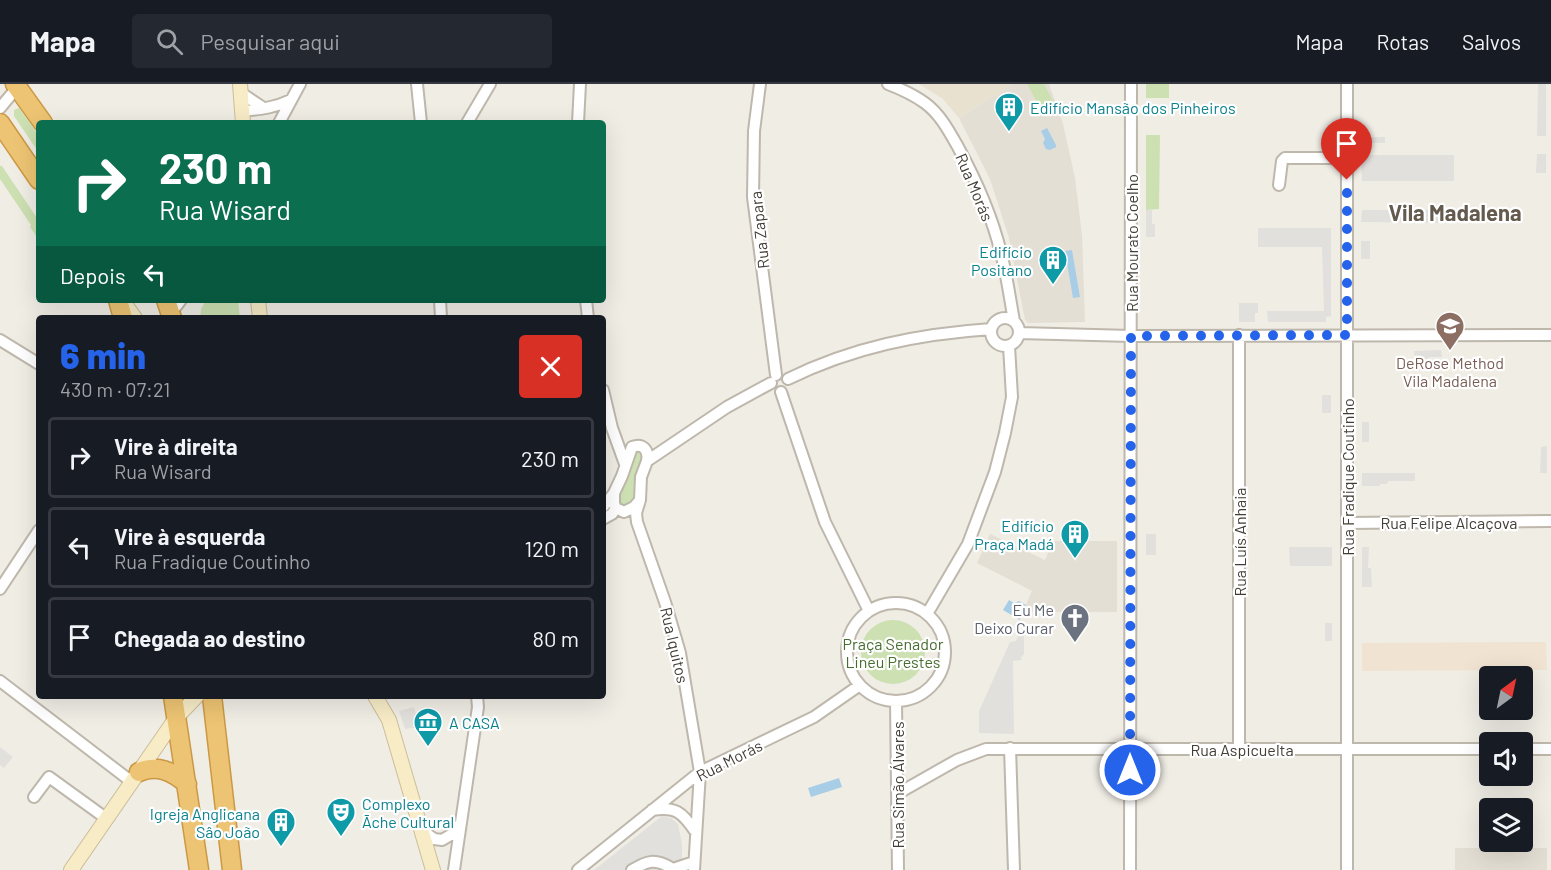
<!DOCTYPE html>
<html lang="pt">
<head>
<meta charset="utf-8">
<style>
	:root { --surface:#171b24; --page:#242831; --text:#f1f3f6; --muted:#9ea1a6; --line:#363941; --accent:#2563eb }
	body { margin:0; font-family:Barlow,sans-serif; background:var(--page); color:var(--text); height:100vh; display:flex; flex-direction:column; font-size:22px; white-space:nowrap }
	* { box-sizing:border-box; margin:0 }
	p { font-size:20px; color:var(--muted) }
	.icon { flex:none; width:33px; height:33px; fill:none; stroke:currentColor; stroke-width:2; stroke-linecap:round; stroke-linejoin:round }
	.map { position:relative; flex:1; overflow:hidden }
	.sheet { position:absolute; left:36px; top:231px; width:570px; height:384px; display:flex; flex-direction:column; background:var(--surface); border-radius:6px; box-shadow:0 6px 24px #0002 }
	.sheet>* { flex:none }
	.guide { position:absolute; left:36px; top:36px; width:570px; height:183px; border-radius:6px; box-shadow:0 6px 24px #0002; background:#0b6e4f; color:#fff; overflow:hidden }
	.needle { width:39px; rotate:33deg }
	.tools { position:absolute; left:1479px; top:582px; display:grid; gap:12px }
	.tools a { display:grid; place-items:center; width:54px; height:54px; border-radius:6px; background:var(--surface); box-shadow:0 6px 24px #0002; font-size:30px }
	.pin { position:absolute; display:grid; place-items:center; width:51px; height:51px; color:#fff; margin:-62px -26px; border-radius:50% 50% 50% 0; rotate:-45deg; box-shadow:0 0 6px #0007 }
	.pin .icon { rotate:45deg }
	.me { position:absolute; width:66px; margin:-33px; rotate:0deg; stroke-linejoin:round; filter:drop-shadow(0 0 4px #0008) }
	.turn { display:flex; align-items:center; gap:21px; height:126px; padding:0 24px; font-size:27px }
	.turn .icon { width:78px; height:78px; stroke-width:2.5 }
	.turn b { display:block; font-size:42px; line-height:51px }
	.then { display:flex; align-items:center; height:57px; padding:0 24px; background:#0003; gap:12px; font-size:22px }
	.round { display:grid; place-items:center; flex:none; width:63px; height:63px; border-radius:6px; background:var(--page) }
	.head { display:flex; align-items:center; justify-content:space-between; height:102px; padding:0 24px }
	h1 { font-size:36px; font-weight:800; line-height:45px; color:var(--accent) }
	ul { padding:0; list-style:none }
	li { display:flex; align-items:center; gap:18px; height:81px; margin:0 12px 9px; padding:0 12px; border:3px solid var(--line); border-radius:6px }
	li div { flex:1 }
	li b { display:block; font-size:22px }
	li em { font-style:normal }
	header { display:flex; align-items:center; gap:36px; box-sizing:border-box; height:84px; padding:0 30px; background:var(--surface); border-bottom:2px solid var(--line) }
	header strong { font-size:28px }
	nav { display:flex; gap:33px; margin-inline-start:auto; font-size:21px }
	.search { width:420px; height:54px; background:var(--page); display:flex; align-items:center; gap:15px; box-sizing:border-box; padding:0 21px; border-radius:6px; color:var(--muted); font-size:22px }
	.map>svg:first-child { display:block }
</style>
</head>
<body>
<header>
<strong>Mapa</strong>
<div class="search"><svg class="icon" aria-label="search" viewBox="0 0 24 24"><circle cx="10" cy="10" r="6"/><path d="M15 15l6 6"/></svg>Pesquisar aqui</div>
<nav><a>Mapa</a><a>Rotas</a><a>Salvos</a></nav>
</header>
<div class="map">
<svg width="1551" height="786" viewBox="0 0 1551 786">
	<rect width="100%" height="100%" fill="#f0ede5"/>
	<path fill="#e4dfd4" d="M1012 0H1049L1063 40 1075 94 1082 151 1085 238 1029 239 1025 236 1009 154 990 95 959 34Z
		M990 450 1045 476 1053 457H1117V528H1023L1032 507 977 479Z
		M1455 764H1547V786H1455Z"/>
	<path fill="#f0e3d2" d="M1546 558 1547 586 1362 587V559Z"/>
	<path fill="#e8e1d0" d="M919 0H1012L959 34 943 15Z"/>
	<path fill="#cce0b2" d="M1027 0H1044L1054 19 1041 26Z
		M1146 0H1169V14H1146Z
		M19 24 39 52V69L14 32V26Z
		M1146 51H1160L1159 125 1146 126Z
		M0 82H2L39 137 38 155 30 143 31 141 0 95Z
		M206 216H238L240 234H200L201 225Z
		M639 365 643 370 635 395V410L628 423 623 422 619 418V413L630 387 631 369Z
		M861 568a32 32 0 1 1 64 0a32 32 0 1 1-64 0Z"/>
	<path fill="#e2e0dd" d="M1538 0H1546V52H1537Z
		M1361 53H1385V59H1361Z
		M1537 70H1546V89H1536Z
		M1361 71H1454V97H1362Z
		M1152 125V140H1155V153H1146V126Z
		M1362 126H1454V139L1361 138Z
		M1258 144H1331V232L1326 233V238H1268L1267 227H1324L1322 163H1258Z
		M1361 157H1370V175H1361Z
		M1239 219H1258V229H1255V238H1239Z
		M1441 266 1442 273H1429L1428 276 1424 277H1415L1414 267Z
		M1322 311H1331V329H1322Z
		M1362 338H1369V358H1362Z
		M1547 362V389H1540L1541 363Z
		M1362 389H1415V397H1388L1387 400H1380V402H1362Z
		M1146 450H1156V471H1146Z
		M1289 463H1332V482H1290Z
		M1362 463H1369L1368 484H1371L1372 503H1362Z
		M1325 539H1332V557H1325Z
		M1020 548 1024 549V570L1021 573 1022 576 1013 577 1014 650 979 649V627L1010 558 1016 557Z
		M414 623 417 633 424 631 426 642 405 645 399 627Z
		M0 663 13 673 4 684 0 681Z
		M662 732 671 734 678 740 682 760V786H594Z"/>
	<path fill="#a7cde7" d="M1047 44 1056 61V63L1050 66 1046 65 1043 59 1045 55 1041 47Z
		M1072 166 1080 213 1073 214 1065 167Z
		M1009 516 1014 519 1019 517 1026 521 1020 536 1003 526Z
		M839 694 842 703 811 713 808 704Z"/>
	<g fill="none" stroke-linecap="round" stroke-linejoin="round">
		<g stroke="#beb7ac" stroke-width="14">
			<path id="street" d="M417 0 421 39
				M760 0 754 47 753 113 776 291
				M888 0C901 5 914 11 925 19 940 30 949 47 958 63 976 96 992 132 1001 169 1007 192 1010 215 1014 237
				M1347 0V786
				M241 9 262 23
				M0 24 20 0
				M242 27C261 25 274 24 291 16
				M279 39 300 0
				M467 39 490 0
				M578 39 580 0
				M1279 101 1282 77 1285 74H1347
				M440 216 441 234
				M586 216 588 234
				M171 229 181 216
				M991 248a14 14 0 1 1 28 0a14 14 0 1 1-28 0Z
				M1019 249 1131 252 1551 251
				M1239 251V665
				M0 256 39 280
				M788 295C853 263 919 250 991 245
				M603 306 612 344 625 380
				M781 308 825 438 869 527
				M647 377C649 366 643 359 632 363L622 392 614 409V420L616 424 624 428 634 423 640 416 641 393 647 377 727 323 771 299
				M640 416 636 429 637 438 665 518 680 569 700 688 694 786
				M603 423 614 409
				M603 435 612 430 616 424
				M1347 439 1551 437
				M0 505 39 446
				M847 568a49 49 0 1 1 98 0a49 49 0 1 1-98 0Z
				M927 530 968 460 995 388 1005 349 1012 313 1009 262
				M0 597 132 698
				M896 617 898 786
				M1010 664 1014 786
				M1522 665H1551
				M897 710 957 676 986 665H1490
				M34 713 49 693 107 735
				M652 726C675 722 682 728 695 747
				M422 746 434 755 442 756 454 749 459 741
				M454 786 478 623 477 612
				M578 786 700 688 814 633 860 601
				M632 786C647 777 655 774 671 784
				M670 786 694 778
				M1130 786 1131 0"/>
		</g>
		<g stroke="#cbbe99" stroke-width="16">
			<path id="secondary" d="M240 0 243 39
				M122 216 135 234
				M258 216 260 234
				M375 612 389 636 433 786
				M71 786 176 634 197 612"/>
		</g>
		<g stroke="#cb9945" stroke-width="21">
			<path id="highway" d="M15 0 43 39
				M0 39 39 96
				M118 216 123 234
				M166 216 172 234
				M173 612 199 786
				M212 612 232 786
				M139 688C158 680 173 688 187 700"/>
		</g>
		<use href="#street" stroke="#fff" stroke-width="10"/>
		<use href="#secondary" stroke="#f8ecc7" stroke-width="14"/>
		<use href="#highway" stroke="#edc473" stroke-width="18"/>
	</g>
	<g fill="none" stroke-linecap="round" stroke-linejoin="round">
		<path stroke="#2563eb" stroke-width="10" stroke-dasharray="0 18" d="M1130 686 1131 252 1347 251V96"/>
	</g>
	<defs>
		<g id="building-pin" transform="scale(1.5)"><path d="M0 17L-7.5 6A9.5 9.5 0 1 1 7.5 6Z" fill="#0f9aa8" stroke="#fff"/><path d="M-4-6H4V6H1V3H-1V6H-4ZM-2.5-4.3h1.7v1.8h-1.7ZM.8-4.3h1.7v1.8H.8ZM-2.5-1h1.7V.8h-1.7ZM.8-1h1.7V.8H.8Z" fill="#fff"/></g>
		<g id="university-pin" transform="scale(1.5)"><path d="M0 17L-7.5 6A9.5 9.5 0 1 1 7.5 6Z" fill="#8d6e63" stroke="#fff"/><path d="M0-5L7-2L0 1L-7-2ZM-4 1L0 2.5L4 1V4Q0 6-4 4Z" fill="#fff"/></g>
		<g id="church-pin" transform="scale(1.5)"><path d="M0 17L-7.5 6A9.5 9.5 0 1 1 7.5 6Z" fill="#6b7280" stroke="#fff"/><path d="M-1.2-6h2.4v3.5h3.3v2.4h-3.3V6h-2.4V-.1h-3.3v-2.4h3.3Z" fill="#fff"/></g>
		<g id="museum-pin" transform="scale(1.5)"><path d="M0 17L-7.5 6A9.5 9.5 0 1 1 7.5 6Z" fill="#0f9aa8" stroke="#fff"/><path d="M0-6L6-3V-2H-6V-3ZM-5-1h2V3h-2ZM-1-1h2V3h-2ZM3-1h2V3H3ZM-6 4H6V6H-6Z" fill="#fff"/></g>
		<g id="theatre-pin" transform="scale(1.5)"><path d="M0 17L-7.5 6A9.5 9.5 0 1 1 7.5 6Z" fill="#0f9aa8" stroke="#fff"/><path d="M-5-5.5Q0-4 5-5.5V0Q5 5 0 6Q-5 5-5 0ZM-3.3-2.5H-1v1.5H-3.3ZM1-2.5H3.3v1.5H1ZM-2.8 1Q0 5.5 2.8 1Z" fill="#fff"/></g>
	</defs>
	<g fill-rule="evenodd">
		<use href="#building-pin" x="1009" y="23"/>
		<use href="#building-pin" x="1053" y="176"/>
		<use href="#university-pin" x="1450" y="242"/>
		<use href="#building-pin" x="1075" y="450"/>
		<use href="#church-pin" x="1075" y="534"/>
		<use href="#museum-pin" x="428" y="638"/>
		<use href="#theatre-pin" x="341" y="728"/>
		<use href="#building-pin" x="281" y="738"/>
	</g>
	<g text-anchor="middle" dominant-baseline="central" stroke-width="4.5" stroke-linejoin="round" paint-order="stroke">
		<g font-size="16" fill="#0d838f" stroke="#fff" text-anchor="start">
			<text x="1030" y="23">Edifício Mansão dos Pinheiros</text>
			<text x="1032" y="167" text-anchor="end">Edifício<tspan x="1032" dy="18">Positano</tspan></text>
			<text x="1054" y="441" text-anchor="end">Edifício<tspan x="1054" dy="18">Praça Madá</tspan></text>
			<text x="449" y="638">A CASA</text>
			<text x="362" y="719">Complexo<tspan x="362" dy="18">Āche Cultural</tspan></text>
			<text x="260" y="729" text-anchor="end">Igreja Anglicana<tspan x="260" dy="18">Sâo João</tspan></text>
		</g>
		<g font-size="16" fill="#423d35" stroke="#fff">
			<text transform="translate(975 103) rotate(67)">Rua Morás</text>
			<text transform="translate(759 146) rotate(-96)">Rua Zapara</text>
			<text transform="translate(1131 159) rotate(-90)">Rua Mourato Coelho</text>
			<text transform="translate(1347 393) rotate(-90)">Rua Fradique Coutinho</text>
			<text x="1449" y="438">Rua Felipe Alcaçova</text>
			<text transform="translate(1239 458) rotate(-90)">Rua Luís Anhaia</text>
			<text transform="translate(675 561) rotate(77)">Rua Iquitos</text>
			<text x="1242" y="665">Rua Aspicuelta</text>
			<text transform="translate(729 676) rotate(-27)">Rua Morás</text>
			<text transform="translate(897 701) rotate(-90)">Rua Simão Álvares</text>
		</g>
		<g font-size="16" fill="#785e54" stroke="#fff">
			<text x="1450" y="278">DeRose Method<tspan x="1450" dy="18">Vila Madalena</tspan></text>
		</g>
		<g font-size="16" fill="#5b616d" stroke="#fff" text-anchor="end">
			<text x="1054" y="525">Eu Me<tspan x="1054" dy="18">Deixo Curar</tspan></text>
		</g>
		<g font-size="16" fill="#476d30" stroke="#fff">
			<text x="893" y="559">Praça Senador<tspan x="893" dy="18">Lineu Prestes</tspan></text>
		</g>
		<g font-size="22" font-weight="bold" fill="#645b4e" stroke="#fff">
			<text x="1455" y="128">Vila Madalena</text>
		</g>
	</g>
</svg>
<div class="tools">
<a><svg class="needle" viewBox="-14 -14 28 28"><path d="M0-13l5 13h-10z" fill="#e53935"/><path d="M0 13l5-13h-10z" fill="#9ea1a6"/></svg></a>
<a><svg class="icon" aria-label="sound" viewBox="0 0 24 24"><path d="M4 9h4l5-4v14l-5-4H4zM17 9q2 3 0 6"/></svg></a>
<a><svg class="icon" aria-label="layers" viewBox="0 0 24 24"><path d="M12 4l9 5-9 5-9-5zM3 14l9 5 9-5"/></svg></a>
</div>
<div class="pin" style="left:1347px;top:96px;background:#d93025"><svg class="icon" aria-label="arrive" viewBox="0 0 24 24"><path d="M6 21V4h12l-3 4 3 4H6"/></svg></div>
<svg class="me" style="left:1130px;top:686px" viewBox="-20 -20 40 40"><circle r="17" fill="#2563eb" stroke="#fff" stroke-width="3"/><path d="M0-11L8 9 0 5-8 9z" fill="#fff"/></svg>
<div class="guide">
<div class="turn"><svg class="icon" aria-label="right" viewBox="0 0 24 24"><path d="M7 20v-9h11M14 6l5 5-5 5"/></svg><div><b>230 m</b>Rua Wisard</div></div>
<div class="then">Depois<svg class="icon" aria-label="left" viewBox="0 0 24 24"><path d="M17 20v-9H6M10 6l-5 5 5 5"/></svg></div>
</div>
<section class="sheet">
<div class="head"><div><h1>6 min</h1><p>430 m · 07:21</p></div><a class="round" style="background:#d93025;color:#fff"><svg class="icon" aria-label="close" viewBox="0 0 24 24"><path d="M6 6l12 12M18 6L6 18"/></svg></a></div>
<ul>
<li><svg class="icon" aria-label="right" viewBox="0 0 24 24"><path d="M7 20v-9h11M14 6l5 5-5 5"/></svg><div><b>Vire à direita</b><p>Rua Wisard</p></div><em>230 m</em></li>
<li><svg class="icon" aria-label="left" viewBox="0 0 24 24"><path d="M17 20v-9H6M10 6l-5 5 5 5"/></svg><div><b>Vire à esquerda</b><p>Rua Fradique Coutinho</p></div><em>120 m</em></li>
<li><svg class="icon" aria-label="arrive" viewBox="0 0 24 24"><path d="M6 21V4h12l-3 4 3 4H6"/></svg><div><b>Chegada ao destino</b></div><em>80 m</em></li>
</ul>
</section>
</div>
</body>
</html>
